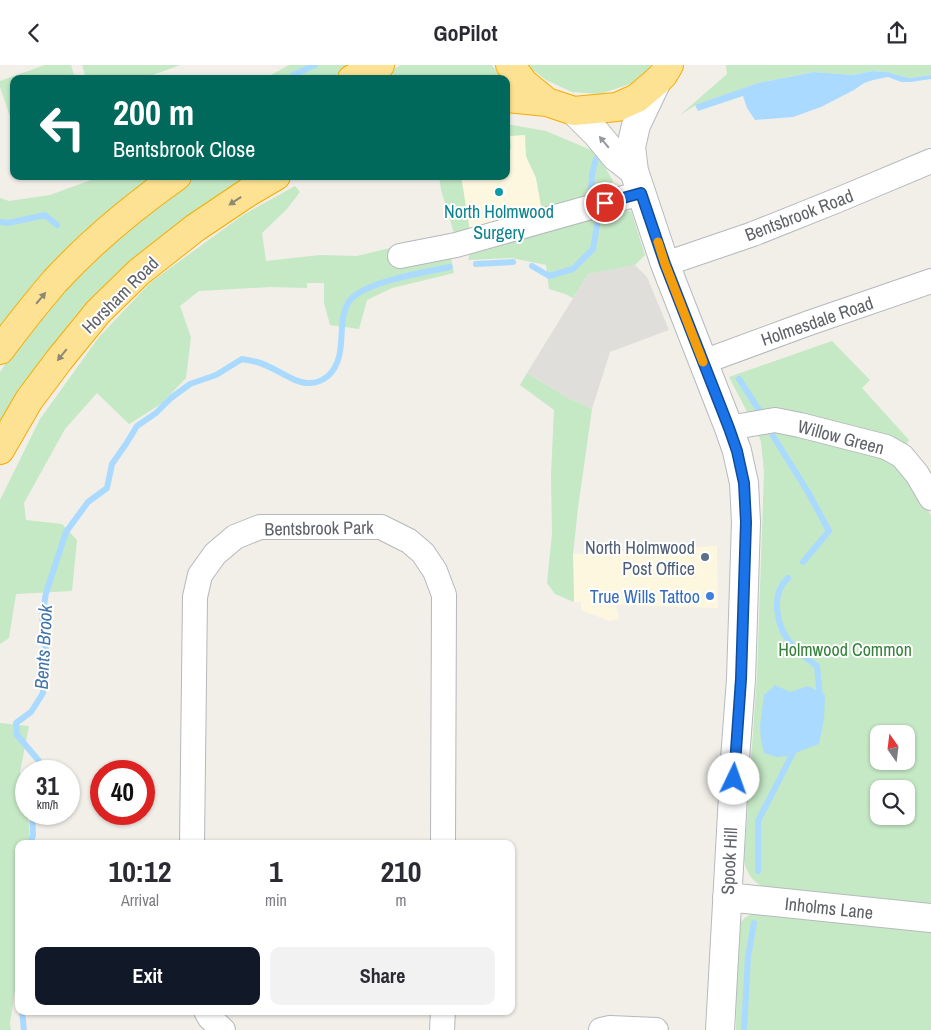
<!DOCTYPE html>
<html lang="en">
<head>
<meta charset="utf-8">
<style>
	:root { --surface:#fff; --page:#f2f2f3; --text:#2b2b33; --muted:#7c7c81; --accent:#111827 }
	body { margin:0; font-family:"Archivo Narrow",sans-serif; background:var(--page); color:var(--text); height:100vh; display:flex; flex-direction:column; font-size:19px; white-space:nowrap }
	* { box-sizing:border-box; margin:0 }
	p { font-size:16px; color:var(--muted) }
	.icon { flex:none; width:28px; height:28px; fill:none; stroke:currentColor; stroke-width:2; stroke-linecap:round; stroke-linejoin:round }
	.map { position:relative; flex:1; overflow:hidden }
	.details { position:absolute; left:15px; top:775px; width:500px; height:175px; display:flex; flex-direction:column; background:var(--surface); border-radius:10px; box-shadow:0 1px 4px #0004 }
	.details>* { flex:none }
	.guide { position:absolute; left:10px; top:10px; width:500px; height:105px; border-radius:10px; box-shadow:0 1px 4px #0004; background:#00695c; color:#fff; overflow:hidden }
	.needle { width:32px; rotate:346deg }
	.buttons { position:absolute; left:870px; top:660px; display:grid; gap:10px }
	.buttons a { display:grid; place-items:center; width:45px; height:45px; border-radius:10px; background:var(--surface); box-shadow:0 1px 4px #0004; font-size:25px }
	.speed { position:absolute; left:15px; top:695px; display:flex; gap:10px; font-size:25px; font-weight:700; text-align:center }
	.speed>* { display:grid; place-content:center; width:65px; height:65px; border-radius:50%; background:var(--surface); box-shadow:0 1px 4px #0004; line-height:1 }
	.speed small { font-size:12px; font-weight:400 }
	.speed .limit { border:8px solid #d22; background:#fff; color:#111 }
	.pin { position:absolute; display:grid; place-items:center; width:42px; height:42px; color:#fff; margin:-21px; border:2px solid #fff; border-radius:50%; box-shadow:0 1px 5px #0007 }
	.me { position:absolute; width:55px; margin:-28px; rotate:3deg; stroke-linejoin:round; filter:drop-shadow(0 0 4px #0008) }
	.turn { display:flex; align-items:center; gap:18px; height:105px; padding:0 20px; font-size:22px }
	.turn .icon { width:65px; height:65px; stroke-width:2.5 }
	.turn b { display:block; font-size:35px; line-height:42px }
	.eta { display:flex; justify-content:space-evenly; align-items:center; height:85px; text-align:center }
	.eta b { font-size:30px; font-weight:800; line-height:35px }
	.primary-button { display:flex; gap:10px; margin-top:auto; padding:10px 20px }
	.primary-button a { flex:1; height:58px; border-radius:10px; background:var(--accent); color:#fff; font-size:20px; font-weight:800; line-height:58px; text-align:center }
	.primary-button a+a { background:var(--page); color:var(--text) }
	header { display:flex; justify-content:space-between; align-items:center; height:65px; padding:0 20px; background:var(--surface); font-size:22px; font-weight:800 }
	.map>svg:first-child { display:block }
</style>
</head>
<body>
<header><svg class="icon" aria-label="back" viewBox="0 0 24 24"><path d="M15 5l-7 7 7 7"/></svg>GoPilot<svg class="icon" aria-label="share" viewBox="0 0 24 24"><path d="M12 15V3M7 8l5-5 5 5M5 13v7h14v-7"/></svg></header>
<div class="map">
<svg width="931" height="965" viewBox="0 0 931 965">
	<rect width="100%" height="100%" fill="#f1efe8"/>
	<path fill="#fef7e0" d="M506 63 525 70 526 91 536 113 542 146 463 168 449 111H506Z
		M717 481 718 543 616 540 619 554 610 556 581 545V537H574L573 489Z"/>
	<path fill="#e0deda" d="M635 200 647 212 669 265 610 287 592 344 568 333 527 308 588 209Z"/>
	<path fill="#c5e8c5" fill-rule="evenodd" d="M45 0H71L75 14H14V63L0 22V16Z
		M82 0H180L142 14H86Z
		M289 0H356L328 14H264Z
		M401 0H492L501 14H374Z
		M527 0H653L630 19 600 29 572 27 546 15Z
		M726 0H931V10L909 13 887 7 872 6 853 10 814 7 758 18 696 40 680 50 727 9Z
		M506 59 546 66 596 87 613 116 607 130 542 146 536 113 526 91 525 70 510 71 511 84H506Z
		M102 111H162L0 271V133L9 136 50 130Z
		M197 111H252L135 192 75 251 35 304 0 362V307L24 272 65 224 112 175 154 141Z
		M439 111H461L470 166 463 168H454L441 125Z
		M295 121 300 127 287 144 262 168 266 196 320 190 357 191 394 182 398 203 451 193 454 208 392 223 367 235 359 264 330 260 324 238V218H307V223L270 222 199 226 180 241 191 272 186 313 161 339 129 359 97 328 65 364 24 438 26 455 62 459 77 475 72 526 16 529 9 573 0 579V435L40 354 99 272 151 217 243 150Z
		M631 146 645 190 635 200 588 209 573 233 565 229 549 224 546 200 512 193 468 195 471 185 608 147Z
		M832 276 870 315 862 323 909 375 895 398 922 432 931 451V965H736L737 870C740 854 744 852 759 846L767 824C754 818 746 809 744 794L757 611 764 407 761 377 756 364 729 312ZM879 669H906V696H879ZM879 724H906V751H879Z
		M527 308 568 333 592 344 578 443 573 489 574 537 555 529 547 518 552 469 551 410 554 345 520 320Z
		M0 658 29 661 20 707 26 731V749H28L30 779H19V900L10 958 11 965H0Z"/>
	<path fill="#aadaff" d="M872 6 887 7 909 13 931 10V14L910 17H901L888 12 873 15 864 18 854 25 821 42 793 52 755 55 747 43 743 31 698 46 695 40 758 18 814 7 853 10Z
		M775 620 790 627 808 621 825 630 824 654 819 679 787 691 777 692 764 688 761 675 760 661 764 630Z"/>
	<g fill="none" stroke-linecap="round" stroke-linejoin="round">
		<path stroke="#aadaff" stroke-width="6" d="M293 10 315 0
			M591 129 592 109 596 94
			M0 157 8 158 45 150 57 160
			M476 199 513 197
			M532 201 549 211 573 204 593 184 597 160
			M739 314 761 348
			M773 371 808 427 829 466 803 497
			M788 513C769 530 777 564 793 581 799 589 809 595 817 601L820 633 819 635
			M43 706 39 696 17 670 16 658 31 647 43 628 46 573 42 552 46 528 66 467 88 437 107 423 112 399 126 379 137 361 156 348 171 333 190 319 216 310 242 294C247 295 253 296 257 297 274 301 293 319 310 318 317 318 323 315 328 311 351 290 333 252 352 233 370 216 425 207 450 202
			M30 779 33 770 32 749
			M758 806V756L796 682
			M22 946 24 965
			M744 965 748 892 754 858"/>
		<g stroke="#b5b8bc" stroke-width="26">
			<path id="street" d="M400 191 456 180 641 128
				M665 199 753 169 838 135 931 96
				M703 297 809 258 931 216
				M729 363 775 355 800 360 886 382 902 391 917 409 931 433
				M192 779 195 532 200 510 215 489 235 472 260 462H381L409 476 423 488 435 506 444 530 443 779
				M206 946 210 953 223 965
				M442 965 443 946
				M601 965 610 963 656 965"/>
		</g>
		<g stroke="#b6babf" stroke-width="30">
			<path id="secondary" d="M657 16 636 60 631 82 634 106 665 199 729 363 737 386 744 418 746 457 741 614 735 694 720 965
				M574 46 597 69 616 92 634 106
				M727 832 931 853"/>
		</g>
		<g stroke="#f9ab00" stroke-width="30">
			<path id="highway" d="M510 0 524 18 547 37 574 46 617 42 637 33 657 16 663 10 669 0
				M352 14 380 0
				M506 33 547 37
				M0 285C18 261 36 238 55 216 91 177 133 142 177 111
				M0 385 29 335 59 295 98 247 139 207 195 163 247 128 276 111"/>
		</g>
		<use href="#street" stroke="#fff" stroke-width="24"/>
		<use href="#secondary" stroke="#fff" stroke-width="28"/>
		<use href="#highway" stroke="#fde293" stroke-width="28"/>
	</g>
	<defs><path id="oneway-solid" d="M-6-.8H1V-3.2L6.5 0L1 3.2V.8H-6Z" transform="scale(1.25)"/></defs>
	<use fill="#979a9d" href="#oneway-solid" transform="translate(604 77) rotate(-130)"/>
	<g fill="#8e8975">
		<use href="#oneway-solid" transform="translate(235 136) rotate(146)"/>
		<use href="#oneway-solid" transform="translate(41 233) rotate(-50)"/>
		<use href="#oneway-solid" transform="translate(62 290) rotate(129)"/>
	</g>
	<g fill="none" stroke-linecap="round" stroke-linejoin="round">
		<g stroke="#114b97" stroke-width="12">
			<path id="route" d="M605 138 641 128 665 199 729 363 737 386 744 418 746 457 741 614 734 714"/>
		</g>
		<use href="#route" stroke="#1a73e8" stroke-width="9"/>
		<path stroke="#f59e0b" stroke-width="9" d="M658 177 665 199 703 297"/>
	</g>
	<circle fill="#0f9aa8" stroke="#fff" stroke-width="2" cx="499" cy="127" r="5"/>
	<circle fill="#5c6f8a" stroke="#fff" stroke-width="2" cx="705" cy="492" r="5"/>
	<circle fill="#3f7fe0" stroke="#fff" stroke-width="2" cx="710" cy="531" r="5"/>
	<g text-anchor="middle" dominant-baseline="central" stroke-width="4" stroke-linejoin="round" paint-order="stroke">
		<g font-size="18" fill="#0d838f" stroke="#fff">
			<text x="499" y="146">North Holmwood<tspan x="499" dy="21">Surgery</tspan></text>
		</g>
		<g font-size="18" fill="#5f6368" stroke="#fff">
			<text transform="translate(799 150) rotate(-21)">Bentsbrook Road</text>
			<text transform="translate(120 230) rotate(-45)">Horsham Road</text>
			<text transform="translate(817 256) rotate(-19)">Holmesdale Road</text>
			<text transform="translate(841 372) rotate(15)">Willow Green</text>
			<text transform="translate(319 463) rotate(-1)">Bentsbrook Park</text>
			<text transform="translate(729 796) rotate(-87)">Spook Hill</text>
			<text transform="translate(829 843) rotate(6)">Inholms Lane</text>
		</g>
		<g font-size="18" fill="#4e5e75" stroke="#fff" text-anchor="end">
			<text x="695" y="482">North Holmwood<tspan x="695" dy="21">Post Office</tspan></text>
		</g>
		<g font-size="18" fill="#366cbe" stroke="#fff" text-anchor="end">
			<text x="700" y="531">True Wills Tattoo</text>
		</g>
		<g font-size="18" fill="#348238" stroke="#fff">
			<text x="845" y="584">Holmwood Common</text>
		</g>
		<g font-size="19" font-style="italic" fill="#4174aa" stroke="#fff">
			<text transform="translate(43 582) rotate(-87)">Bents Brook</text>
		</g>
	</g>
</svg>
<div class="buttons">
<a><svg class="needle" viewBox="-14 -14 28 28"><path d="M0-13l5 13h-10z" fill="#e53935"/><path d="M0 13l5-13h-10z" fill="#7c7c81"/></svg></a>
<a><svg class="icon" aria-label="search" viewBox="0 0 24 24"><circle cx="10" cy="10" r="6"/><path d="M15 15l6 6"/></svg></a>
</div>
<div class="speed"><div>31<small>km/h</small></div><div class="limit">40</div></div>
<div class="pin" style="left:605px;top:138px;background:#d93025"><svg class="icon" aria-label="arrive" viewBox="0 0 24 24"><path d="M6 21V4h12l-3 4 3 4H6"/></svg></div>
<svg class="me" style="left:734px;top:714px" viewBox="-20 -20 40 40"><circle r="19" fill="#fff"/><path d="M0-13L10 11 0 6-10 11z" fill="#1a73e8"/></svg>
<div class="guide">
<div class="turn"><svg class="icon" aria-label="left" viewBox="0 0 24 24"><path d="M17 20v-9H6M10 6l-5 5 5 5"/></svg><div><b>200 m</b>Bentsbrook Close</div></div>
</div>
<section class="details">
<div class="eta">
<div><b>10:12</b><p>Arrival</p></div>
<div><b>1</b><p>min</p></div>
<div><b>210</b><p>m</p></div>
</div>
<div class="primary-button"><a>Exit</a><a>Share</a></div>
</section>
</div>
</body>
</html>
